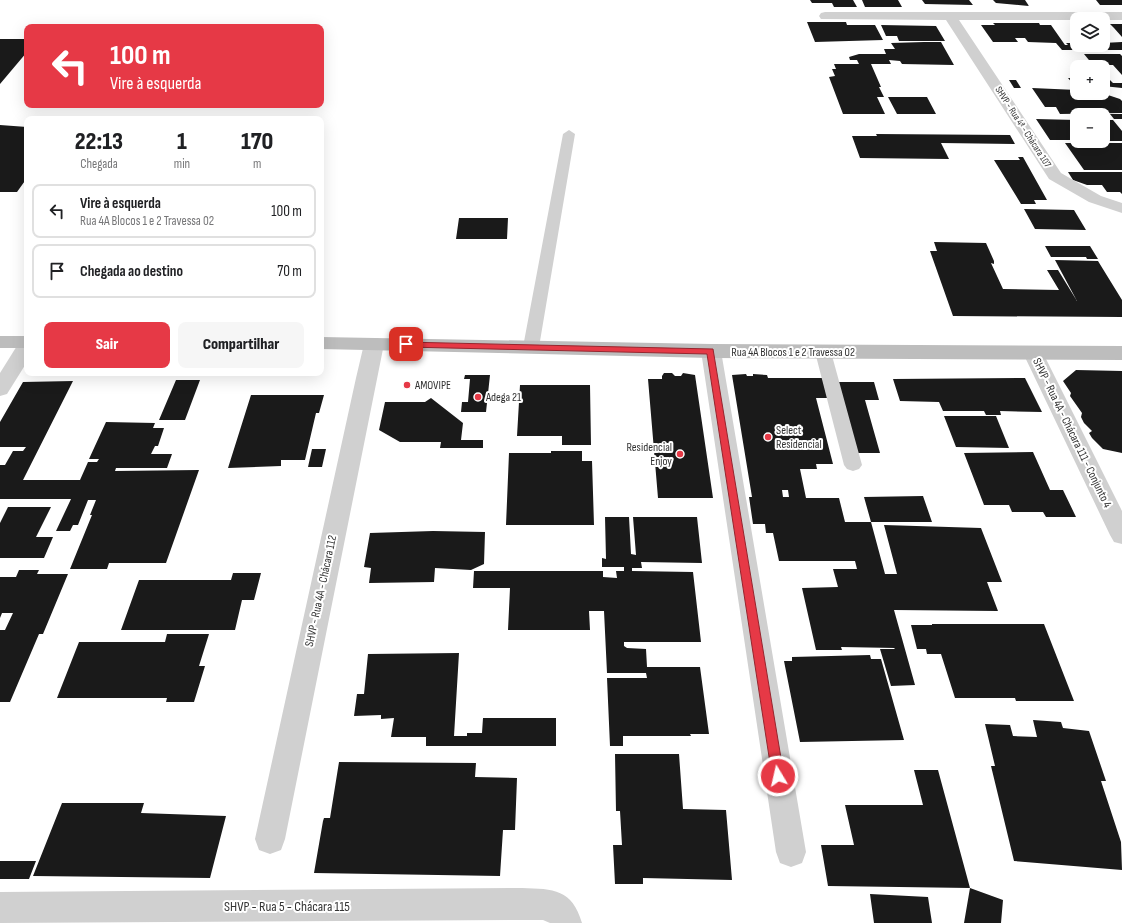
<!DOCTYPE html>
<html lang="pt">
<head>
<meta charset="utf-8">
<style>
	:root { --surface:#fff; --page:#f6f6f6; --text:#202124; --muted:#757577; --line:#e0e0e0; --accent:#e63946 }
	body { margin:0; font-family:"Sofia Sans Condensed",sans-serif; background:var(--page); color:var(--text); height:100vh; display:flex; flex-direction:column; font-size:15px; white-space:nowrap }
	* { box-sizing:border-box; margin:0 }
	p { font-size:13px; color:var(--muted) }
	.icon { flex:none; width:22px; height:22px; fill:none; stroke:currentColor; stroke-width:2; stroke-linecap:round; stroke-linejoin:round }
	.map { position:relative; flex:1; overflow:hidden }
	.drawer { position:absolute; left:24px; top:116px; width:300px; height:260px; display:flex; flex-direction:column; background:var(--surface); border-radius:8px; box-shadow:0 4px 16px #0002 }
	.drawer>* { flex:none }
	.hud { position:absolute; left:24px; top:24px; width:300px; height:84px; border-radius:8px; box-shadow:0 4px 16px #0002; background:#e63946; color:#fff; overflow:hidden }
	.controls { position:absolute; left:1070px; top:12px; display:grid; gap:8px }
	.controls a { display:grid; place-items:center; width:40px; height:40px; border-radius:8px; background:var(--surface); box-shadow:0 4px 16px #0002; font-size:20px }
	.pin { position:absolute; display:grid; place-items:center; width:34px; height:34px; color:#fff; margin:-17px; border-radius:8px; box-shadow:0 2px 6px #0006 }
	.me { position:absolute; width:44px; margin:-22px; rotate:351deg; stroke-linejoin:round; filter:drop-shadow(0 0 3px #0008) }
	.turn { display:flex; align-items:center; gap:14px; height:84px; padding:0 20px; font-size:18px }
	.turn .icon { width:52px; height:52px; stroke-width:2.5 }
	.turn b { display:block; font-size:28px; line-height:34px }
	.eta { display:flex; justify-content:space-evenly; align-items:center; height:68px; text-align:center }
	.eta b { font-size:24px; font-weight:800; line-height:28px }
	.primary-button { display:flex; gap:8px; margin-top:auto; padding:8px 20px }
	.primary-button a { flex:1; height:46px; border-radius:8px; background:var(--accent); color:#fff; font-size:16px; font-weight:800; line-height:46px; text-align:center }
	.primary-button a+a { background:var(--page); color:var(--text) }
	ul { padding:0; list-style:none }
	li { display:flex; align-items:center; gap:12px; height:54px; margin:0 8px 6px; padding:0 12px; border:2px solid var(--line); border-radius:8px }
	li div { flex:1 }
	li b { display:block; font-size:15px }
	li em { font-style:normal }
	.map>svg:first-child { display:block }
</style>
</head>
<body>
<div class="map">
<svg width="1122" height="923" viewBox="0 0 1122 923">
	<rect width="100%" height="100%" fill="#fff"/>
	<path fill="#1a1a1a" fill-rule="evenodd" d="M810 0H853L857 7H834L832 3H812Z
		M862 0H898L902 7H865Z
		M922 0H969L973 5 925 4Z
		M993 0H1025L1029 6 996 3Z
		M1096 0H1122V5H1100Z
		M807 22H846L847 25H875L883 40 815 42Z
		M993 23H1039L1040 25H1051L1065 45H1068L1066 43H1077V45H1103V43L1122 42V50H1062L1056 43 1028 42 1025 38H1015L1018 42H993L981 25H995Z
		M1110 24H1122V37L1114 28Z
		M881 25 936 26 945 41H899L897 36H886Z
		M0 39H27V52L0 84Z
		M924 42H941L954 65 902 64 900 61 889 60 891 64H871L881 87H879L884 97H877L885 114H843L829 77 835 76 832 69H836L834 64H859L857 60H850L849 57 859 54H886L884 49H895L891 43Z
		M1084 54H1120L1122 56V75L1113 65H1093Z
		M1068 78H1077V86H1075Z
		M1103 78H1108L1113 83H1122V88L1103 86Z
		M1009 80H1016L1021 88H1014Z
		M1032 88 1077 90V93H1102L1120 99 1122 101V113L1060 114 1056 107H1045Z
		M888 97H927L936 114H897Z
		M1110 114H1122V119H1114Z
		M1036 119 1077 120V140H1050Z
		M1103 120H1113L1122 131V141H1103Z
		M0 125 27 127V178L17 192H0Z
		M876 134 1010 135 1015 144 941 143 949 159 860 158 852 136H877Z
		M1065 143H1122V170H1084Z
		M1018 157H1023L1047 200H1034L1036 204H1021L994 160H1020Z
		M1068 172H1122V194L1120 192H1107L1102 185H1087L1073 180Z
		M1024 209 1074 210 1086 230 1035 229Z
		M459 218H508L507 239H456Z
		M934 242 986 243 994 261V264L991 263 1003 289 1059 290 1047 270H1058L1077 301 1055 260 1098 261 1122 300V317L953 316 930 251H937Z
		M1045 246H1090L1098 259H1087L1086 257H1051Z
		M1076 370 1122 371V453L1103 449 1092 438 1089 433 1092 431 1084 423 1081 417 1082 413 1070 396 1071 393 1063 381Z
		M664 373H672L675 376H681L683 373 695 375 713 498H658L648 379H662V376Z
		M746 374 747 376H753V374L767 375 768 378H831L837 398H816L833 464H816L817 469H800L806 498H839L845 522H871L885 574H897L884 525 981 528 1002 582H987L998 611 894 610 915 685 891 686 880 649H894L895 648 841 647 842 650H816L802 588 838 587 833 569H857L855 561H779L773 533H766L765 524H753L749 497H752L732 375ZM782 490H788L789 497H783Z
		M465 375H490L486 412H461L462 402H468L470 379H464Z
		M1025 378 1042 412 1000 411 1001 415H986L984 411H943L939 402 900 401 893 379Z
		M176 380H200L185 420H159Z
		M73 381 23 480H80L88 462H97L99 459H89L106 422 155 423 153 428H164L158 446H155L151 454H172L167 468H116L115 471 199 470 166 563H109L107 569H70L92 515H90L96 500H88L78 525H73L70 531H56L71 499H0V465H5L13 451H23L26 447H0V422L23 382Z
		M838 382H874L879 400H865L880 453H855Z
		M520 385H590L591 445H562V436H517Z
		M251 395H324L319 413H316L305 460H281V466L228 468Z
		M431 398 463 423 461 440H483V448H440L441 442H400L379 430 385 402H425Z
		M944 416H996L1009 448 956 447Z
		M312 449H326L322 467H308Z
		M551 451H582V461H592L594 525H506L509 453H551Z
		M1033 452 1050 490H1063L1076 517H1046L1043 512H1012L1009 505H984L964 453Z
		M923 496 932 522H871L864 497Z
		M8 507H51L36 537H53L44 558H0V523Z
		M605 517H629L631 554 636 555 633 517H697L702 563 641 562 642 568H632V571L693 572 701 642H624V646L627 648 646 649 647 667H700L709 734H690L691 736H623V746H610L607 678H647L646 673H607L604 611H589L590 630H508L510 588H473L474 571H603V577L617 578 616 571H624V567H602V558L606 559Z
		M433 531 485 532 484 564 471 570 435 568 434 582 369 583 371 568 364 567 370 533Z
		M19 570H39L37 574H68L43 634H39L10 702H0V630H5L13 613H2L0 618V577H16Z
		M233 573H261L254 600H242L235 630H121L139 580H231Z
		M932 624H1044L1074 701H1016L1015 698H955L941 654H927L926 649H917L911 625H932Z
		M167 634H209L199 666H205L194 702H166L167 698H57L79 642H165Z
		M459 653 454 736H467V733H482L483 718H556V746H426V737H391L394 718 381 719V715L354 716 357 694H364L368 654Z
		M870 655 871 659H881L904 740 800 742 784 661H792V657Z
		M1033 720 1061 722 1063 728 1089 731 1106 781H1101L1121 842 1122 870 1014 861 991 766H995L985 724 1010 725 1013 736 1037 737Z
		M615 754H679L683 809 726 810 732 880 643 878V884H615L613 845H622L620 811H616Z
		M339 762 476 763 475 777 517 778 515 830H503L500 876 314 873 323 821 324 818H330Z
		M914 770H938L970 888 828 886 821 845H854L845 805H923Z
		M62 803H144L141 813 226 816 210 878 33 876Z
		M0 861H36L29 879H0Z
		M970 888 1003 900 1001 923H964Z
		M870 894 928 897 932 923H874Z"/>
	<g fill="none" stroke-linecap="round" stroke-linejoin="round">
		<path fill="#d0d0d0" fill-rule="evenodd" d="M569 130 575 134 539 347 536 351 531 352 526 351 523 347 563 134Z
			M823 347 828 348 831 352 862 465 859 469 853 471 847 469 844 465 815 352 818 348Z"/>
		<path fill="#d0d0d0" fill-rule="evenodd" d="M825 12H1122V20H959L1061 173 1101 196 1122 203V213L1089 202 1049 179 946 20 821 19 819 16 821 13Z
			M374 338 381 339 384 344 285 839 281 850 270 854 259 850 255 839 356 378 364 344 367 339Z
			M27 340V362L7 394 0 396V373L20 341Z
			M711 344 718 346 721 351 806 852 802 863 791 867 780 863 776 852 701 351 704 346Z
			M1033 346 1040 348 1043 353 1122 511V544L1114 542 1110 535 1023 353 1026 348Z
			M522 888C554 889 572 889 582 923H550L543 920H522L0 923V892Z"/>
		<path fill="#bdbdbd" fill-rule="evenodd" d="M0 336H27V348H0Z
			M321 337 711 344 1122 346V360L711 358 321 349Z"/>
	</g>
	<path fill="#e63946" stroke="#96252e" d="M403 342 713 349 784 776 783 780 778 781 774 780 772 776 707 354 406 347 402 344Z"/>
	<g fill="#e63946" stroke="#fff" stroke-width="1.5">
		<circle cx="407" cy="385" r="4"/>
		<circle cx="478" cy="397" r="4"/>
		<circle cx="768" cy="437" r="4"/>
		<circle cx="680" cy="454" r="4"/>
	</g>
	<g text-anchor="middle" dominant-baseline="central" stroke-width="4" stroke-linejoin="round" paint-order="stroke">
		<g font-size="10" fill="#333" stroke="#fff">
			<text transform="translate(1023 127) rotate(57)">SHVP - Rua 4ª - Chácara 107</text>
		</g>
		<g font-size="12" fill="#333" stroke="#fff">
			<text x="793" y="352">Rua 4A Blocos 1 e 2 Travessa 02</text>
			<text transform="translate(1072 433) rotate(64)">SHVP - Rua 4A - Chácara 111 - Conjunto 4</text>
			<text transform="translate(321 591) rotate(-78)">SHVP - Rua 4A - Chácara 112</text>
		</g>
		<g font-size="12" fill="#333" stroke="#fff" text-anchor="start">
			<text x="415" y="385">AMOVIPE</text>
			<text x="486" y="397">Adega 21</text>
			<text x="776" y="430">Select<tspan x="776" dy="14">Residencial</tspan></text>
			<text x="672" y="447" text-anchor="end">Residencial<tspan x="672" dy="14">Enjoy</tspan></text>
		</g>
		<g font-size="14" fill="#333" stroke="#fff">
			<text x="287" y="906">SHVP - Rua 5 - Chácara 115</text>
		</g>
	</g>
</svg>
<div class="controls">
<a><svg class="icon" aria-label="layers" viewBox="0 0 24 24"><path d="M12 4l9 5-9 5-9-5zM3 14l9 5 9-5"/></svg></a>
<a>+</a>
<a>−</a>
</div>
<div class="pin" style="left:406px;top:344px;background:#d93025"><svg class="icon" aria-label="arrive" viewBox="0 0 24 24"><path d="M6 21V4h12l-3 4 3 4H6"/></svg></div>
<svg class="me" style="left:778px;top:776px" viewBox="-20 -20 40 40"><circle r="17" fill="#e63946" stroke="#fff" stroke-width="3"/><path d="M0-11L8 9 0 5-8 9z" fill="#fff"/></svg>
<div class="hud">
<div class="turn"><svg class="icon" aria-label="left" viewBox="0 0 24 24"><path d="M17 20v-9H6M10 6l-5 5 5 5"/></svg><div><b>100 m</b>Vire à esquerda</div></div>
</div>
<section class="drawer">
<div class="eta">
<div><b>22:13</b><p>Chegada</p></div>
<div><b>1</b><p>min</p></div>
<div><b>170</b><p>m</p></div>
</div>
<ul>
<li><svg class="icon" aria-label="left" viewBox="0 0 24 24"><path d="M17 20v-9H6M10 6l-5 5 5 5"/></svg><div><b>Vire à esquerda</b><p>Rua 4A Blocos 1 e 2 Travessa 02</p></div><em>100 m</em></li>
<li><svg class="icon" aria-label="arrive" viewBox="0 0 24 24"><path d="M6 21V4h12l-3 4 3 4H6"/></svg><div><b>Chegada ao destino</b></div><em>70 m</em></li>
</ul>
<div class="primary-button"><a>Sair</a><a>Compartilhar</a></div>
</section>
</div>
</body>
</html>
